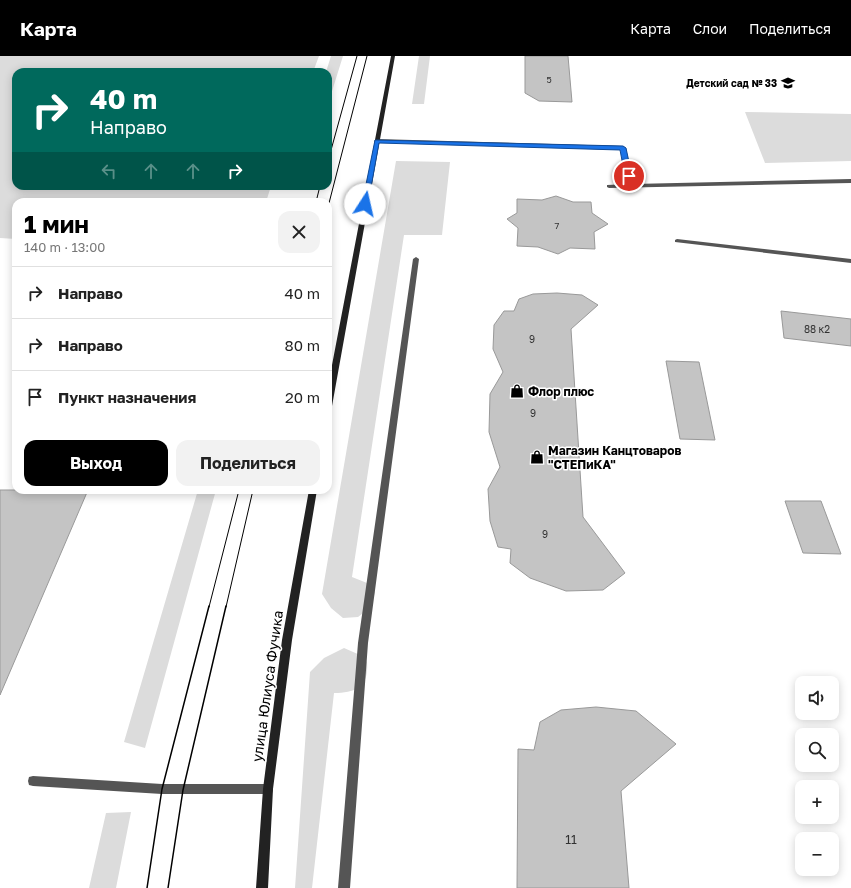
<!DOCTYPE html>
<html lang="ru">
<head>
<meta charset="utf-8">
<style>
	:root { --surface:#fff; --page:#f2f2f2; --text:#222; --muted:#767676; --line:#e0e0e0; --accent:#000 }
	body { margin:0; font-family:"Golos Text",sans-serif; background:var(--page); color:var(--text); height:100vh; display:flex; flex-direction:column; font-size:15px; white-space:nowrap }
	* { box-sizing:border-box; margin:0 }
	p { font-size:13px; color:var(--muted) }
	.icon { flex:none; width:22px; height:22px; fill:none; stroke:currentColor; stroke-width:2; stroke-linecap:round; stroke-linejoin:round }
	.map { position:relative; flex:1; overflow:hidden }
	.drawer { position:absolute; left:12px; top:142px; width:320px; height:296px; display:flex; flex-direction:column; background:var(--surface); border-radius:12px; box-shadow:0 2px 10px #0003 }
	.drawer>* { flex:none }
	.banner { position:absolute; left:12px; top:12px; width:320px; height:122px; border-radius:12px; box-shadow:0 2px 10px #0003; background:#00695c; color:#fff; overflow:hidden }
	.fabs { position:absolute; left:795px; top:620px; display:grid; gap:8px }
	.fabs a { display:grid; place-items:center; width:44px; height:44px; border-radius:8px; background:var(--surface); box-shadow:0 2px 10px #0003; font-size:20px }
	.pin { position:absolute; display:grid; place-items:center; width:34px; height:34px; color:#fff; margin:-17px; border:2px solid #fff; border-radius:50%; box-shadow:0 1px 4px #0007 }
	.me { position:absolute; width:44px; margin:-22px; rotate:10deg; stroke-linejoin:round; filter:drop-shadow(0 0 3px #0008) }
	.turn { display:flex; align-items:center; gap:14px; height:84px; padding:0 12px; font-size:18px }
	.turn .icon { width:52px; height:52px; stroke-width:2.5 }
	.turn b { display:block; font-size:28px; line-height:34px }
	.lanes { display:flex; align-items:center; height:38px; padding:0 12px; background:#0003; justify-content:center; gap:20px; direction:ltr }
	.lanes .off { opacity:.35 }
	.round { display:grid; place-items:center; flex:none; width:42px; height:42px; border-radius:12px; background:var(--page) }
	.headline { display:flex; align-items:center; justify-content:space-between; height:68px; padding:0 12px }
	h1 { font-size:24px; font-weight:700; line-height:30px; color:var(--accent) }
	.primary-button { display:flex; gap:8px; margin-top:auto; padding:8px 12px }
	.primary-button a { flex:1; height:46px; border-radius:12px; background:var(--accent); color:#fff; font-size:16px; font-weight:700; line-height:46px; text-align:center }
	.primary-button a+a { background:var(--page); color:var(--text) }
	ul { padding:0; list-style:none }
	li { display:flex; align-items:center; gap:12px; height:52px; padding:0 12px; border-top:1px solid var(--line) }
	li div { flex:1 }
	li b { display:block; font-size:15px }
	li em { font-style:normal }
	header { display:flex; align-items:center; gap:24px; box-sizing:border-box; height:56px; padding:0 20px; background:var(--accent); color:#fff }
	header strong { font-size:19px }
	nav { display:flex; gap:22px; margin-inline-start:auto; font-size:14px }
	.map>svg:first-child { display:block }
</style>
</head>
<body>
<header>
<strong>Карта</strong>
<nav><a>Карта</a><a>Слои</a><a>Поделиться</a></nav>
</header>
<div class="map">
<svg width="851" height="832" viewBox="0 0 851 832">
	<rect width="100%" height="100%" fill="#fff"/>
	<path fill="#dcdcdc" d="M0 0H319L313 16H16V130H271L266 146H16V183L0 182Z
		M331 0H343L328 48V16H326Z
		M419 0H430L424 48H412Z
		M745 56 851 58V105L765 107Z
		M396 105 450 106 442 179H404L352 521 367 527 375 536 371 551 358 561 343 562 331 552 322 538Z
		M198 434H216L145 692 124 686Z
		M344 592 360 599 367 606C369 631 356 637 334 637L312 832H295L310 616 324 602Z
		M131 756 116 832H89L106 757Z"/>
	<path fill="#c4c4c4" stroke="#999" d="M525 0H568L572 46 539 45 525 37Z
		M556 140 573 146H591L592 157 608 168 594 176 595 193 570 192 558 198 538 191 517 190 518 172 507 163 517 157V143L542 144Z
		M557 237 582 239 598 249 571 273 583 461 625 517 603 534 566 535 530 522 510 507 511 493 498 491 490 465 488 433 500 411 489 376 490 338 503 316 493 293 494 269 504 255H514L519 243 533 238Z
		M781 255 851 263V290L784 282Z
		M666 305 699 306 715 384 680 383Z
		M0 434H88L0 639Z
		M785 445H821L841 498 803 497Z
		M596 651 636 655 676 688 621 735 629 832H517L518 693 534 694 540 666 561 654Z"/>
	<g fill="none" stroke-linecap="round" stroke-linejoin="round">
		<path fill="#555" fill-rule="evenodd" d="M377 83 623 90 626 92 633 128 851 123V127L609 132 607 131V129L628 128 621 94 375 86 374 85Z
			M677 183 851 203V207L675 186V184Z
			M416 201 419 203 368 587 350 832H338L358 587 413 203Z
			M33 720 162 728H268L272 729 273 733 272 737 268 738H162L33 730 29 729 28 725 29 721Z"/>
		<path fill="#222" fill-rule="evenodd" d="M391 0H395L332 350 328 353V330Z
			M309 434H317L292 584 273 733 268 832H256L263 733 282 584Z"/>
		<path stroke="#000" stroke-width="1" d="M328 105 357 0
			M316 146 320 130
			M328 151 367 0
			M209 551 239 434
			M226 551 253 434"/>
		<path stroke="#000" stroke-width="1.5" d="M147 832 162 733 209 550
			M168 832 183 734 226 550"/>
	</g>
	<path fill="#1a73e8" stroke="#114b97" d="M375 84 623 90 626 92 632 120 629 122 625 120 620 94 379 87 368 148 365 150 362 148Z"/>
	<defs>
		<g id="school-bare" transform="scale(1.08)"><path d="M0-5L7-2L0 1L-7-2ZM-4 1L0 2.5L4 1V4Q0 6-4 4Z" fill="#000" stroke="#fff" stroke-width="2.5" paint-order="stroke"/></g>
		<g id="shop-bare" transform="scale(1.08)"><path d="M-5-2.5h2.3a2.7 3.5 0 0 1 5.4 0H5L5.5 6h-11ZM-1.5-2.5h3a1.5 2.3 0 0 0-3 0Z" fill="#000" stroke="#fff" stroke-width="2.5" paint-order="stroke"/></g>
	</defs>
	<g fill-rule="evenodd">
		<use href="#school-bare" x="788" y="27"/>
		<use href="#shop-bare" x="517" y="335"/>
		<use href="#shop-bare" x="537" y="401"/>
	</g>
	<g text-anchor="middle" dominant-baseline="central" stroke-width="3" stroke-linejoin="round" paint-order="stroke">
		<g font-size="9" fill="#313131">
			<text x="549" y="23">5</text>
			<text x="557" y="169">7</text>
		</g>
		<g font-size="10" font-weight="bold" fill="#000" stroke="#fff" text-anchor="end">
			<text x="777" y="27">Детский сад № 33</text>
		</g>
		<g font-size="10" fill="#313131">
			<text x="817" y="273">88 к2</text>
			<text x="532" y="283">9</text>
			<text x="533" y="357">9</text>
			<text x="545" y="478">9</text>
		</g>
		<g font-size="12" font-weight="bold" fill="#000" stroke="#fff" text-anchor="start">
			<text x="528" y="335">Флор плюс</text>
			<text x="548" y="394">Магазин Канцтоваров<tspan x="548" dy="14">"СТЕПиКА"</tspan></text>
		</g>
		<g font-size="12" fill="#313131">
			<text x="571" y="783">11</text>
		</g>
		<g font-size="14" fill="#000" stroke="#fff">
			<text transform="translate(267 630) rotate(-82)">улица Юлиуса Фучика</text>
		</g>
	</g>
</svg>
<div class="fabs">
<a><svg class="icon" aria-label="sound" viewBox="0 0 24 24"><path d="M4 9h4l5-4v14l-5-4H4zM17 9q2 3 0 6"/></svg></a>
<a><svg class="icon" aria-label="search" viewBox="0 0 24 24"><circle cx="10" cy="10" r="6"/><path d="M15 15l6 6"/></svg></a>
<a>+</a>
<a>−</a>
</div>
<div class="pin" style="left:629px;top:120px;background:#d93025"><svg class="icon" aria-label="arrive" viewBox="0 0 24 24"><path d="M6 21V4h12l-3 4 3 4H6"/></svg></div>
<svg class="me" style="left:365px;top:148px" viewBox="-20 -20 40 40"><circle r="19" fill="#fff"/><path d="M0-13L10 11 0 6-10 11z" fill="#1a73e8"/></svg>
<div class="banner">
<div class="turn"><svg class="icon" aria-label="right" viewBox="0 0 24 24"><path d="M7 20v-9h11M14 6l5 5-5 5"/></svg><div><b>40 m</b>Направо</div></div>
<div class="lanes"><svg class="icon off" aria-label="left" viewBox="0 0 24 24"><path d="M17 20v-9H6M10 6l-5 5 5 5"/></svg><svg class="icon off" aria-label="ahead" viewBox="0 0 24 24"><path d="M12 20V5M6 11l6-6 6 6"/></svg><svg class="icon off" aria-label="ahead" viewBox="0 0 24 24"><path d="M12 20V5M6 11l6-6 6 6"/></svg><svg class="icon" aria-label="right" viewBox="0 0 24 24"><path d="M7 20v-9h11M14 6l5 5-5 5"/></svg></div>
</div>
<section class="drawer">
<div class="headline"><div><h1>1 мин</h1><p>140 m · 13:00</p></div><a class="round"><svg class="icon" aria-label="close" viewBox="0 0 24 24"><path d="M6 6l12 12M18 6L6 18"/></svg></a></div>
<ul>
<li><svg class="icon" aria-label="right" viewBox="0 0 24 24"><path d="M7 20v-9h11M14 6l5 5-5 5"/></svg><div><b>Направо</b></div><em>40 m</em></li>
<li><svg class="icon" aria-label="right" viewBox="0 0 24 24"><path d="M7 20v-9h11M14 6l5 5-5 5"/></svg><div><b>Направо</b></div><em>80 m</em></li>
<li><svg class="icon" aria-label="arrive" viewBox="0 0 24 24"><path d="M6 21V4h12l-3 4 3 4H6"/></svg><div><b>Пункт назначения</b></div><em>20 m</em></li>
</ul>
<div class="primary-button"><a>Выход</a><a>Поделиться</a></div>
</section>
</div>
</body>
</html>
